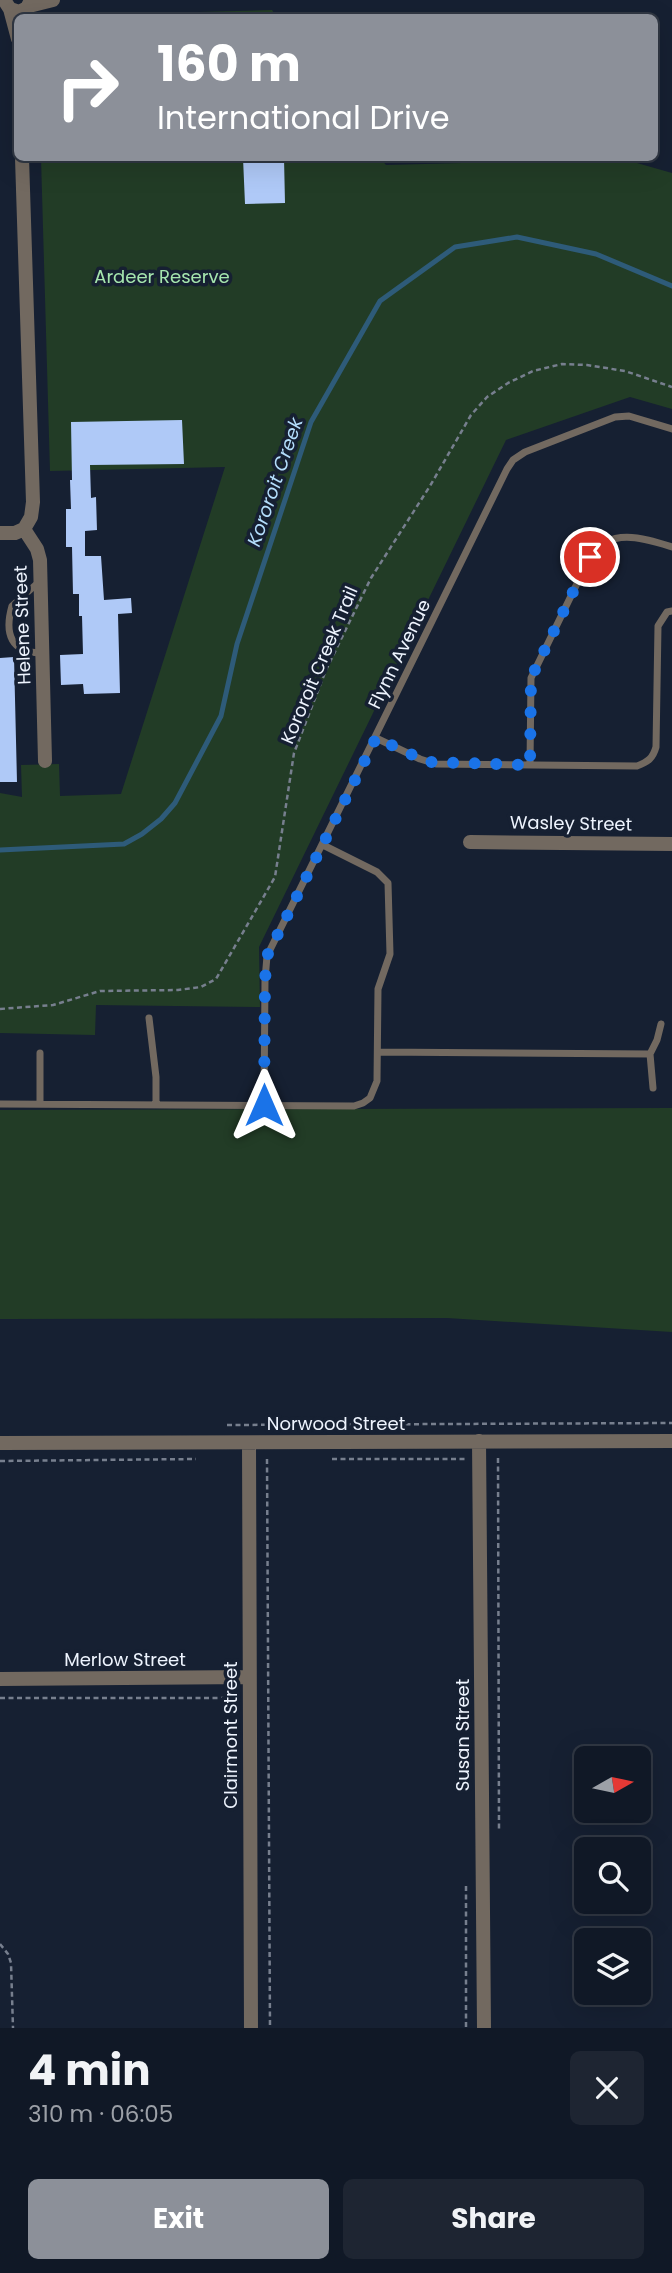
<!DOCTYPE html>
<html lang="en">
<head>
<meta charset="utf-8">
<style>
	:root { --surface:#101826; --page:#1e2532; --text:#f1f3f6; --muted:#9ca0a7; --line:#303743; --accent:#8c9099 }
	body { margin:0; font-family:Poppins,sans-serif; background:var(--page); color:var(--text); height:100vh; display:flex; flex-direction:column; font-size:26px; white-space:nowrap }
	* { box-sizing:border-box; margin:0 }
	p { font-size:23px; color:var(--muted) }
	.icon { flex:none; width:38px; height:38px; fill:none; stroke:currentColor; stroke-width:2; stroke-linecap:round; stroke-linejoin:round }
	.map { position:relative; height:2028px; overflow:hidden }
	.panel { display:flex; flex-direction:column; background:var(--surface); flex:1 }
	.panel>* { flex:none }
	.banner { position:absolute; left:14px; top:14px; width:644px; height:147px; border-radius:10px; box-shadow:0 7px 28px #0002,0 0 0 2px var(--line); background:#8c9099; color:#fff; overflow:hidden }
	.needle { width:46px; rotate:81deg }
	.controls { position:absolute; left:574px; top:1746px; display:grid; gap:14px }
	.controls a { display:grid; place-items:center; width:77px; height:77px; border-radius:10px; background:var(--surface); box-shadow:0 7px 28px #0002,0 0 0 2px var(--line); font-size:35px }
	.pin { position:absolute; display:grid; place-items:center; width:60px; height:60px; color:#fff; margin:-30px; border:4px solid #fff; border-radius:50%; box-shadow:0 2px 7px #0007 }
	.me { position:absolute; width:77px; margin:-38px; rotate:0deg; stroke-linejoin:round; filter:drop-shadow(0 0 5px #0008) }
	.turn { display:flex; align-items:center; gap:24px; height:147px; padding:0 28px; font-size:32px }
	.turn .icon { width:91px; height:91px; stroke-width:2.5 }
	.turn b { display:block; font-size:49px; line-height:60px }
	.round { display:grid; place-items:center; flex:none; width:74px; height:74px; border-radius:10px; background:var(--page) }
	.head { display:flex; align-items:center; justify-content:space-between; height:119px; padding:0 28px }
	h1 { font-size:42px; font-weight:700; line-height:52px }
	.button { display:flex; gap:14px; margin-top:auto; padding:14px 28px }
	.button a { flex:1; height:80px; border-radius:10px; background:var(--accent); color:#fff; font-size:28px; font-weight:700; line-height:80px; text-align:center }
	.button a+a { background:var(--page); color:var(--text) }
	.map>svg:first-child { display:block }
</style>
</head>
<body>
<div class="map">
<svg width="672" height="2028" viewBox="0 0 672 2028">
	<rect width="100%" height="100%" fill="#162032"/>
	<path fill="#223c26" d="M272 10 277 17H41L42 16Z
		M41 158H380L386 165 623 159 672 173V409L630 397 506 440 259 947 260 1007 96 1005 95 1035 0 1033V793L22 797 21 765 59 764 60 796 121 794 225 467 50 471Z
		M672 1108V1332L447 1318 0 1319V1110Z"/>
	<g fill="none" stroke-linecap="round" stroke-linejoin="round">
		<path stroke="#2e5b79" stroke-width="5" d="M0 850 124 844 142 834 161 819 175 803 221 716 237 644 311 422 380 301 455 247 517 237 596 254 672 286"/>
	</g>
	<path fill="#afc9f7" d="M243 158H284L285 203 245 204Z
		M182 420 184 464 90 465 91 498 96 497 97 530 85 531V556H101L104 600 131 598 132 613 118 614 120 693 84 694 83 684 61 685 60 655 83 654 82 616H79V594H73L72 547H66V509H71L70 480H72L71 422Z
		M14 657 17 782H0V658Z"/>
	<g fill="none" stroke-linecap="round" stroke-linejoin="round">
		<path stroke="#777f8e" stroke-width="2.5" stroke-dasharray="5 3.5" stroke-linecap="butt" d="M0 1009 53 1005 100 991 178 990 201 987 216 979 275 877 294 753 326 670 371 578 430 486 471 415 487 397 508 383 533 371 562 364 587 365 625 371 672 387
			M227 1425 672 1423
			M498 1458 499 1829
			M267 1459 270 2028
			M332 1459H466
			M0 1461 196 1459
			M0 1698H233
			M466 1886V2028
			M0 1944 8 1954 11 1963 13 2028"/>
		<path stroke="#726960" stroke-width="7" d="M40 581 12 606C4 634 11 653 42 653
			M376 738 420 759 436 764 637 766C648 762 653 758 656 747L658 626 667 612 672 611
			M530 765 531 678 590 557C610 527 643 538 672 547
			M149 1018 156 1077V1105
			M378 1052 650 1054
			M40 1053V1104
			M653 1088 650 1054 657 1040 661 1024
			M0 1104 354 1106 363 1103 370 1098 377 1081 378 989 390 954 388 883 377 872 323 845
			M264 1105 265 980 267 956 507 469 513 460 525 452 615 417 629 416 672 429"/>
		<path stroke="#726960" stroke-width="14" d="M4 0 10 9 19 12 27 8 31 0
			M29 6 53 0
			M10 9 18 39
			M22 158 33 502 31 517 24 529 37 549 40 560 45 761
			M0 533H15L24 529
			M470 842 672 844
			M479 1441 484 2028
			M0 1443 672 1441
			M249 1443 251 2028
			M0 1679 249 1677"/>
	</g>
	<g fill="none" stroke-linecap="round" stroke-linejoin="round">
		<path stroke="#1a73e8" stroke-width="12" stroke-dasharray="0 21.6" d="M264 1105 265 980 267 956 376 738 428 762 530 765 531 678 590 557"/>
	</g>
	<g text-anchor="middle" dominant-baseline="central" stroke-width="7" stroke-linejoin="round" paint-order="stroke">
		<g font-size="18" fill="#a6e6ae" stroke="#162032">
			<text x="162" y="276">Ardeer Reserve</text>
		</g>
		<g font-size="18" fill="#eef4fe" stroke="#162032">
			<text transform="translate(22 625) rotate(-92)">Helene Street</text>
			<text transform="translate(399 654) rotate(-64)">Flynn Avenue</text>
			<text transform="translate(319 665) rotate(-67)">Kororoit Creek Trail</text>
			<text transform="translate(571 823) rotate(1)">Wasley Street</text>
			<text x="336" y="1423">Norwood Street</text>
			<text x="125" y="1659">Merlow Street</text>
			<text transform="translate(230 1735) rotate(-90)">Clairmont Street</text>
			<text transform="translate(462 1735) rotate(-90)">Susan Street</text>
		</g>
		<g font-size="19" font-style="italic" fill="#b3ddfb" stroke="#162032">
			<text transform="translate(275 482) rotate(-71)">Kororoit Creek</text>
		</g>
	</g>
</svg>
<div class="controls">
<a><svg class="needle" viewBox="-14 -14 28 28"><path d="M0-13l5 13h-10z" fill="#e53935"/><path d="M0 13l5-13h-10z" fill="#9ca0a7"/></svg></a>
<a><svg class="icon" aria-label="search" viewBox="0 0 24 24"><circle cx="10" cy="10" r="6"/><path d="M15 15l6 6"/></svg></a>
<a><svg class="icon" aria-label="layers" viewBox="0 0 24 24"><path d="M12 4l9 5-9 5-9-5zM3 14l9 5 9-5"/></svg></a>
</div>
<div class="pin" style="left:590px;top:557px;background:#d93025"><svg class="icon" aria-label="arrive" viewBox="0 0 24 24"><path d="M6 21V4h12l-3 4 3 4H6"/></svg></div>
<svg class="me" style="left:264px;top:1105px" viewBox="-20 -20 40 40"><path d="M0-17L14 15 0 8-14 15z" fill="#1a73e8" stroke="#fff" stroke-width="4"/></svg>
<div class="banner">
<div class="turn"><svg class="icon" aria-label="right" viewBox="0 0 24 24"><path d="M7 20v-9h11M14 6l5 5-5 5"/></svg><div><b>160 m</b>International Drive</div></div>
</div>
</div>
<section class="panel">
<div class="head"><div><h1>4 min</h1><p>310 m · 06:05</p></div><a class="round"><svg class="icon" aria-label="close" viewBox="0 0 24 24"><path d="M6 6l12 12M18 6L6 18"/></svg></a></div>
<div class="button"><a>Exit</a><a>Share</a></div>
</section>
</body>
</html>
